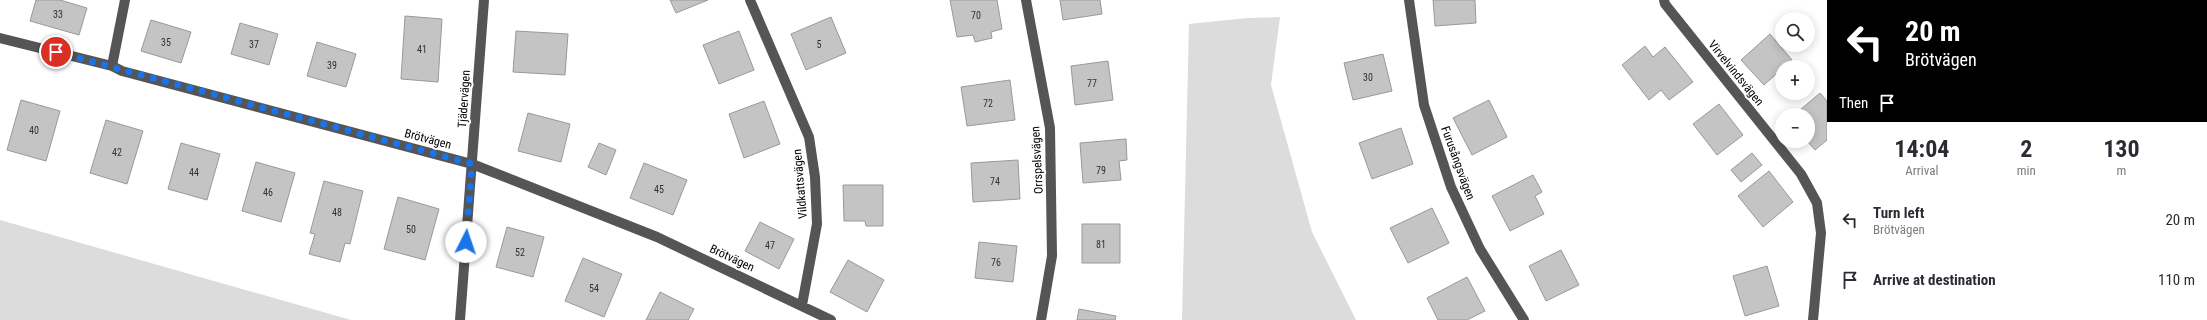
<!DOCTYPE html>
<html lang="en">
<head>
<meta charset="utf-8">
<style>
	:root { --surface:#fff; --page:#f7f7f7; --text:#2b2b33; --muted:#7c7c81 }
	body { margin:0; font-family:"Roboto Condensed",sans-serif; background:var(--page); color:var(--text); height:100vh; display:flex; flex-direction:column; font-size:15px; white-space:nowrap }
	* { box-sizing:border-box; margin:0 }
	p { font-size:13px; color:var(--muted) }
	.icon { flex:none; width:22px; height:22px; fill:none; stroke:currentColor; stroke-width:2; stroke-linecap:round; stroke-linejoin:round }
	.map { position:relative; flex:1; overflow:hidden }
	.details { display:flex; flex-direction:column; background:var(--surface); width:380px }
	.details>* { flex:none }
	.hud { background:#000; color:#fff; overflow:hidden }
	.controls { position:absolute; left:1775px; top:12px; display:grid; gap:8px }
	.controls a { display:grid; place-items:center; width:40px; height:40px; border-radius:50%; background:var(--surface); box-shadow:0 2px 10px #0003; font-size:20px }
	.pin { position:absolute; display:grid; place-items:center; width:34px; height:34px; color:#fff; margin:-17px; border:2px solid #fff; border-radius:50%; box-shadow:0 1px 4px #0007 }
	.me { position:absolute; width:44px; margin:-22px; rotate:4deg; stroke-linejoin:round; filter:drop-shadow(0 0 3px #0008) }
	.turn { display:flex; align-items:center; gap:14px; height:84px; padding:0 12px; font-size:18px }
	.turn .icon { width:52px; height:52px; stroke-width:2.5 }
	.turn b { display:block; font-size:28px; line-height:34px }
	.then { display:flex; align-items:center; height:38px; padding:0 12px; background:#0003; gap:8px; font-size:15px }
	.eta { display:flex; justify-content:space-evenly; align-items:center; height:68px; text-align:center }
	.eta b { font-size:24px; font-weight:700; line-height:28px }
	ul { padding:0; list-style:none }
	li { display:flex; align-items:center; gap:12px; height:60px; padding:0 12px }
	li div { flex:1 }
	li b { display:block; font-size:15px }
	li em { font-style:normal }
	main { display:flex; flex:1; min-height:0 }
	.map>svg:first-child { display:block }
</style>
</head>
<body>
<main>
<div class="map">
<svg width="1827" height="320" viewBox="0 0 1827 320">
	<rect width="100%" height="100%" fill="#fff"/>
	<path fill="#dcdcdc" d="M1280 17 1271 85 1312 232 1356 320H1182L1189 24 1247 18Z
		M0 220 351 320H0Z"/>
	<path fill="#c4c4c4" stroke="#999" d="M36 0H60L87 8 79 35 30 21Z
		M670 0H708L676 13Z
		M950 0H997L1002 29 991 32 992 38 975 42 973 35 957 37Z
		M1060 0H1100L1102 14 1063 20Z
		M1433 0H1475L1476 23 1435 26Z
		M405 16 442 19 438 82 401 79Z
		M831 17 846 53 806 70 791 34Z
		M151 20 191 32 181 63 141 51Z
		M240 23 278 34 269 65 231 54Z
		M516 31 568 34 565 75 513 72Z
		M739 31 754 70 719 84 703 45Z
		M1770 34 1792 60 1764 85 1741 60Z
		M317 42 356 54 346 87 307 76Z
		M1645 46 1653 57 1665 47 1693 82 1669 100 1661 90 1649 100 1622 65Z
		M1383 54 1392 91 1353 100 1344 63Z
		M1108 61 1113 100 1075 105 1071 66Z
		M1010 80 1015 120 967 126 961 87Z
		M1820 93 1827 101V140L1815 150 1807 141 1808 115H1794Z
		M21 100 60 111 46 161 7 150Z
		M1489 100 1507 137 1472 155 1453 118Z
		M764 101 780 144 744 158 729 114Z
		M1719 104 1743 135 1717 155 1693 124Z
		M528 113 570 124 561 162 518 151Z
		M106 120 143 131 127 184 90 173Z
		M1401 128 1413 164 1372 179 1359 143Z
		M1126 139 1127 160 1119 161 1121 180 1083 183 1080 143Z
		M181 143 220 154 207 200 168 189Z
		M599 143 616 150 606 175 588 167Z
		M1752 153 1762 165 1741 182 1731 170Z
		M1018 160 1020 199 973 202 971 163Z
		M256 162 295 173 281 222 242 211Z
		M644 163 687 180 673 215 630 198Z
		M1769 171 1793 202 1763 227 1738 196Z
		M1533 175 1542 192 1535 196 1544 214 1510 231 1492 196Z
		M324 181 363 191 350 244 345 243 340 262 309 254 315 234 310 233Z
		M843 185H883V226H866L865 221H844Z
		M398 197 439 209 425 260 384 249Z
		M1432 208 1449 243 1408 263 1390 228Z
		M760 222 794 239 779 269 745 251Z
		M1082 224H1120V263H1082Z
		M507 227 544 237 533 277 496 267Z
		M979 242 1017 246 1013 282 975 278Z
		M1561 250 1579 285 1546 301 1529 266Z
		M583 258 622 274 604 317 565 301Z
		M848 260 884 280 867 312 830 292Z
		M1767 266 1779 306 1745 316 1733 276Z
		M1467 277 1485 311 1467 320H1438L1427 298Z
		M660 292 694 309 688 320H646Z
		M1079 309 1116 316 1115 320H1077Z"/>
	<g fill="none" stroke-linecap="round" stroke-linejoin="round">
		<path stroke="#555" stroke-width="10" d="M750 0 809 137 815 177 817 224 802 305
			M1026 0 1050 128 1052 256 1041 320
			M1409 0 1424 105 1451 187 1480 249 1524 320
			M1664 0 1665 4 1801 174 1817 203 1821 233 1813 320
			M0 38 112 66 122 71 472 164 657 237 831 320
			M112 66 125 0
			M460 320 484 0"/>
	</g>
	<g fill="none" stroke-linecap="round" stroke-linejoin="round">
		<path stroke="#1a73e8" stroke-width="7" stroke-dasharray="0 12.6" d="M56 52 472 164 466 242"/>
	</g>
	<g text-anchor="middle" dominant-baseline="central" stroke-width="4" stroke-linejoin="round" paint-order="stroke">
		<g font-size="10" fill="#313131">
			<text x="58" y="14">33</text>
			<text x="976" y="15">70</text>
			<text x="166" y="42">35</text>
			<text x="254" y="44">37</text>
			<text x="819" y="44">5</text>
			<text x="422" y="49">41</text>
			<text x="332" y="65">39</text>
			<text x="1368" y="77">30</text>
			<text x="1092" y="83">77</text>
			<text x="988" y="103">72</text>
			<text x="34" y="130">40</text>
			<text x="117" y="152">42</text>
			<text x="1101" y="170">79</text>
			<text x="194" y="172">44</text>
			<text x="995" y="181">74</text>
			<text x="659" y="189">45</text>
			<text x="268" y="192">46</text>
			<text x="337" y="212">48</text>
			<text x="411" y="229">50</text>
			<text x="1101" y="244">81</text>
			<text x="770" y="245">47</text>
			<text x="520" y="252">52</text>
			<text x="996" y="262">76</text>
			<text x="594" y="288">54</text>
		</g>
		<g font-size="12" fill="#000" stroke="#fff">
			<text transform="translate(1736 73) rotate(51)">Virvelvindsvägen</text>
			<text transform="translate(464 99) rotate(-86)">Tjädervägen</text>
			<text transform="translate(428 139) rotate(15)">Brötvägen</text>
			<text transform="translate(1037 160) rotate(-93)">Orrspelsvägen</text>
			<text transform="translate(1458 163) rotate(70)">Furusångsvägen</text>
			<text transform="translate(800 184) rotate(-95)">Vildkattsvägen</text>
			<text transform="translate(732 258) rotate(25)">Brötvägen</text>
		</g>
	</g>
</svg>
<div class="controls">
<a><svg class="icon" aria-label="search" viewBox="0 0 24 24"><circle cx="10" cy="10" r="6"/><path d="M15 15l6 6"/></svg></a>
<a>+</a>
<a>−</a>
</div>
<div class="pin" style="left:56px;top:52px;background:#d93025"><svg class="icon" aria-label="arrive" viewBox="0 0 24 24"><path d="M6 21V4h12l-3 4 3 4H6"/></svg></div>
<svg class="me" style="left:466px;top:242px" viewBox="-20 -20 40 40"><circle r="19" fill="#fff"/><path d="M0-13L10 11 0 6-10 11z" fill="#1a73e8"/></svg>
</div>
<section class="details">
<div class="hud">
<div class="turn"><svg class="icon" aria-label="left" viewBox="0 0 24 24"><path d="M17 20v-9H6M10 6l-5 5 5 5"/></svg><div><b>20 m</b>Brötvägen</div></div>
<div class="then">Then<svg class="icon" aria-label="arrive" viewBox="0 0 24 24"><path d="M6 21V4h12l-3 4 3 4H6"/></svg></div>
</div>
<div class="eta">
<div><b>14:04</b><p>Arrival</p></div>
<div><b>2</b><p>min</p></div>
<div><b>130</b><p>m</p></div>
</div>
<ul>
<li><svg class="icon" aria-label="left" viewBox="0 0 24 24"><path d="M17 20v-9H6M10 6l-5 5 5 5"/></svg><div><b>Turn left</b><p>Brötvägen</p></div><em>20 m</em></li>
<li><svg class="icon" aria-label="arrive" viewBox="0 0 24 24"><path d="M6 21V4h12l-3 4 3 4H6"/></svg><div><b>Arrive at destination</b></div><em>110 m</em></li>
</ul>
</section>
</main>
</body>
</html>
